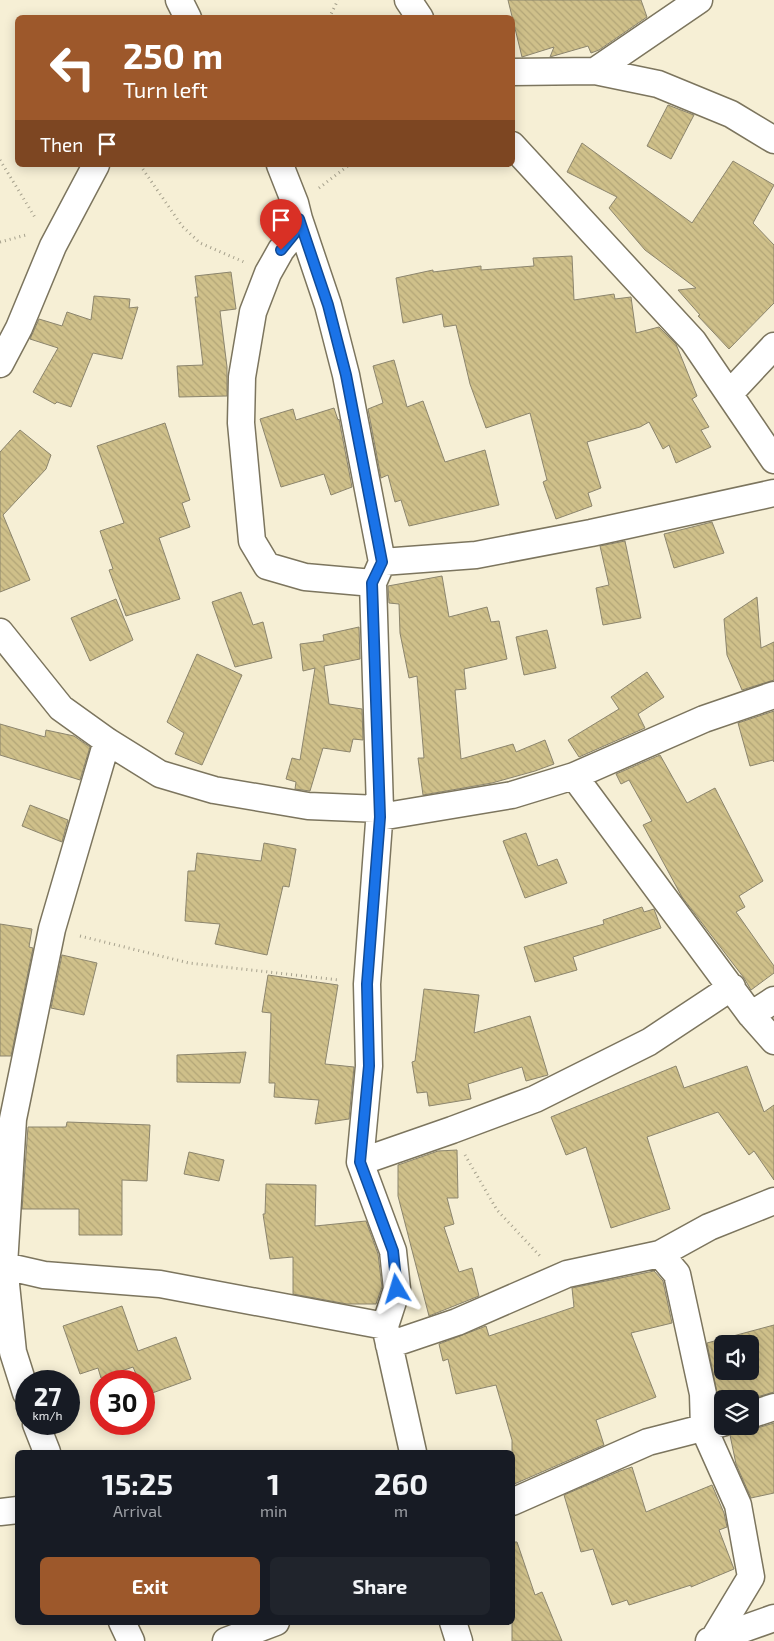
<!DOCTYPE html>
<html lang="en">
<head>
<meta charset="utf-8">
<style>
	:root { --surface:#171b24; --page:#20242c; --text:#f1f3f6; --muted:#9ea1a6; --accent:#9d582b }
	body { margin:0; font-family:"Exo 2",sans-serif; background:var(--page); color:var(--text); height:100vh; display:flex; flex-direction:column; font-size:19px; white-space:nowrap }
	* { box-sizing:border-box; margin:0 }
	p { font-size:16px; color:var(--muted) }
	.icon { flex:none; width:28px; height:28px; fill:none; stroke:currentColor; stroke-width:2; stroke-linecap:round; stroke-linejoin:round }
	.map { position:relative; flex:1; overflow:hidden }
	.details { position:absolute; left:15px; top:1450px; width:500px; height:175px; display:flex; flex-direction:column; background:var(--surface); border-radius:8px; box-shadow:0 2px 12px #0003 }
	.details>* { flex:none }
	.top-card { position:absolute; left:15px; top:15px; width:500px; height:152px; border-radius:8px; box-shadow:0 2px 12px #0003; background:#9d582b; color:#fff; overflow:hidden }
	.tools { position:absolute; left:714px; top:1335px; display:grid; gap:10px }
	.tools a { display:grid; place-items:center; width:45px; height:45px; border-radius:8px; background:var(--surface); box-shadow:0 2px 12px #0003; font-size:25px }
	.speed { position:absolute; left:15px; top:1370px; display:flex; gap:10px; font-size:25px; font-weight:700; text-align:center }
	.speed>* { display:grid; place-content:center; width:65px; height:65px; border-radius:50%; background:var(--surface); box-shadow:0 2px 12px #0003; line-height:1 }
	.speed small { font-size:12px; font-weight:400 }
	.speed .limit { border:8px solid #d22; background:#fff; color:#111 }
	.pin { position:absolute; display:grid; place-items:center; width:42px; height:42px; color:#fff; margin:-51px -21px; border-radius:50% 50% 50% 0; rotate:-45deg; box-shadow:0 0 5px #0007 }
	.pin .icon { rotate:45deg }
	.me { position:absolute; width:55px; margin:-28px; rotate:353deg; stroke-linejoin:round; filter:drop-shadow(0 0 4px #0008) }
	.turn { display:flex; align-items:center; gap:18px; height:105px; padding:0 25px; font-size:22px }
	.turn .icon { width:65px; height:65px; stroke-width:2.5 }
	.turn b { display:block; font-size:35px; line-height:42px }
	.then { display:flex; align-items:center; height:48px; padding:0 25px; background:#0003; gap:10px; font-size:19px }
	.eta { display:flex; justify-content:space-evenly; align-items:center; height:85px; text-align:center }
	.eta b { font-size:30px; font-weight:700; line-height:35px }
	.primary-button { display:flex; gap:10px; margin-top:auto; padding:10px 25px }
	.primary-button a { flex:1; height:58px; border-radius:8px; background:var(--accent); color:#fff; font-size:20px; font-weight:700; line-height:58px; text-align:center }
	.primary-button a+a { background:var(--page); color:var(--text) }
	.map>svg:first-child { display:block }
</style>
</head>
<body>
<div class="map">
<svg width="774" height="1641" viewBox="0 0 774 1641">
	<defs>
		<pattern id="building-back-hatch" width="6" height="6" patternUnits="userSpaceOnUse" patternTransform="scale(1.25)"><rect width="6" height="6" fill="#cfc08a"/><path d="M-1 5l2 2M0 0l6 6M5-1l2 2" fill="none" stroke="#b2a577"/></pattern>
	</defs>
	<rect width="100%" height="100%" fill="#f6efd5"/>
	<path fill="url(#building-back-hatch)" stroke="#8c856d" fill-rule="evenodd" d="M508 0H641L647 17 599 50 591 53 588 46 550 57 554 47 522 57Z
		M668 105 694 115 671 159 647 146Z
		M582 143 692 223 733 161 774 185 753 223 774 245V303L729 349 698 316 700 315 678 290 696 288 645 250 609 208 617 197 567 172Z
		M572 256 574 300 614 294 615 299 631 297 636 333 659 327 676 344 697 396 692 399 709 427 701 430 711 447 676 463 669 445 663 449 649 422 640 427 587 442 601 488 588 493 592 506 556 519 543 482 547 480 530 413 486 428 470 384 456 325 444 327 442 314 403 323 396 278 433 270V272L481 266V270L534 266 533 258Z
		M231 272 236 309 220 311 227 367V396L179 397 177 366 203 365 195 297H198L195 276Z
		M94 296 130 299 129 308 138 307 122 359 93 353 71 407 57 402 55 404 33 392 58 348 30 339 39 319 62 326 67 312 91 320Z
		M394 360 407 407 423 401 445 462 485 450 499 505 409 526 401 500 395 502 388 475 381 478 368 409 383 403 373 366Z
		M334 408 338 420 339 419 352 487 331 495 324 474 281 487 260 419 293 409 296 420Z
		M165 423 190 500 182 503 190 527 159 538 180 599 126 616 109 570 113 569 100 531 124 523 97 446Z
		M20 430 51 455 46 469 3 515 30 580 0 592V452Z
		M712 522 724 553 674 568 664 534Z
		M625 541 641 618 603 625 596 588 609 585 600 546Z
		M442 576 449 617 487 607 491 622 499 621 507 659 464 669 466 689 455 690 461 759 513 744 516 752 545 740 554 764 535 771 492 783 423 795 418 758H424L417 676 409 678 400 633 399 604 389 603 388 586Z
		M241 592 253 625 263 622 272 658 235 667 212 602Z
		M757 597 761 648 774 642V680L742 690 727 655 724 619Z
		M116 599 133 640 90 661 71 618Z
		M359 627 360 659 324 666 329 704 362 709 363 740 353 739 350 752 323 748 310 791 295 789 296 782 286 779 292 758 300 760 315 668 303 671 300 644 324 641 323 635Z
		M547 630 556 668 524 675 516 637Z
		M197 654 242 675 202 765 175 754 184 733 167 722Z
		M647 672 664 697 638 714 645 728 579 757 568 740 619 709 611 697Z
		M774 711V762L773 760 750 766 738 723Z
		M0 724 45 737 46 730 74 736 90 747 80 780 0 755Z
		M660 755 687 803 715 788 763 881 739 896 745 907 736 912 774 966V973L751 990 744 978 682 897 643 825 652 821 629 780 621 784 616 774Z
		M30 805 68 820 62 842 22 826Z
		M526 833 538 866 557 859 567 883 525 898 503 841Z
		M264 843 296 849 289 887 283 886 267 955 215 944 220 924 185 921 188 871H195L197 853 261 861Z
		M642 907 644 912 654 909 661 928 573 957 577 970 535 982 524 947 604 924 603 920Z
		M0 924 32 929 29 947 33 948 11 1056H0Z
		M62 955 97 963 84 1015 51 1008Z
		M268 975 338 985 325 1064 354 1067 349 1119 315 1124 319 1100 274 1097 275 1083H269L271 1013 262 1012Z
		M424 989 479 995 474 1033 530 1016 548 1075 526 1081 522 1067 468 1084 471 1099 429 1106 427 1092 417 1093 412 1062 415 1061Z
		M246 1052 240 1083 177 1082V1055Z
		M676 1066 684 1088 747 1066 764 1112 774 1105V1180L754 1151 749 1155 718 1112 647 1137 670 1209 611 1228 586 1147 566 1155 551 1117Z
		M67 1122 150 1125 147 1181 122 1180V1235H79V1209H22L28 1127H66Z
		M457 1150 458 1198H447L454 1224 444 1227 459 1272 472 1268 479 1296 429 1316 398 1196V1165L438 1151Z
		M189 1152 224 1160 219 1181 184 1174Z
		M266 1184 316 1185 315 1226 366 1221 378 1254 382 1287 376 1304H347L293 1294V1257L270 1259 263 1214H265Z
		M654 1271 663 1281 672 1323 631 1333 656 1397 596 1420 604 1445 512 1485V1440L496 1385 456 1394 448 1359 443 1361 439 1344 486 1326 489 1336 574 1307 572 1288Z
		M122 1306 138 1351 176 1337 191 1379 144 1396V1381H139L133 1367 101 1378 98 1368 80 1374 63 1326Z
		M774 1325V1392L750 1399H723L722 1396 718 1398 707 1343ZM722 1344H750V1371H722Z
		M774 1423V1493L751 1498 736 1464 730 1435 737 1426 747 1430 754 1429Z
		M632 1467 646 1512 712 1485 724 1513 727 1527 719 1530 734 1569 691 1587V1585L629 1605 627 1600 612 1605 593 1549 581 1552 564 1495 620 1471Z
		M512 1542H517L535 1595 542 1592 562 1641H512Z"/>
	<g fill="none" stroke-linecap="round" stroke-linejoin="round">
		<g stroke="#7c755e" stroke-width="29">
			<path id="street" d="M179 0 188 18
				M408 0 420 18
				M595 71 699 0
				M512 72 595 71 658 84 731 114 774 140
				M512 145 693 341 774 460
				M280 165 295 203 299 219 294 234 281 250 268 273 253 312 242 377 241 423 252 541 267 566 305 577 373 583
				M299 219 328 305 346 375 382 562 373 583 380 809 367 984 369 1066 360 1162 393 1251 397 1289 385 1326 413 1452
				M0 364 19 328 53 246 96 165
				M730 393 774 346
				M382 562 476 555 591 533 774 493
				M0 632 61 708 107 741 160 774 214 790 308 806 380 809
				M574 776 751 1015 774 1041
				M380 817 512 795 574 776 704 719 774 695
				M751 1015 774 1000
				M360 1162 452 1130 535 1099 649 1042 732 987
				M660 1254 677 1274 703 1394 704 1429 738 1505 751 1577 713 1640
				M0 1265 44 1275 160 1284 385 1326
				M389 1345 457 1322 567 1274 660 1254 709 1227 774 1201
				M26 1393 13 1352 4 1265 13 1119 52 929 107 741
				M750 1415 774 1407
				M36 1424 47 1452
				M512 1502 648 1442 722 1423
				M0 1512 18 1510
				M122 1622 131 1641
				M453 1622 459 1641
				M226 1641 276 1622
				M709 1641 774 1618"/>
		</g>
		<path stroke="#a6a18d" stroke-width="3" stroke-dasharray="1 4" stroke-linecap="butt" d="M329 18 338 0
			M0 160 36 219
			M140 165 182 226 200 243 244 262
			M319 188 349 165
			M0 242 26 235
			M80 936 189 963 339 980
			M465 1155 497 1210 540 1256"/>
		<use href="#street" stroke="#fff" stroke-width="26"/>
	</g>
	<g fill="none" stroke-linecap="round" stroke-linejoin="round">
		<g stroke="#114b97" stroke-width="12">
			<path id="route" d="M281 250 294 234 299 219 328 305 346 375 382 562 372 583 380 817 367 984 369 1066 360 1162 393 1251 397 1289"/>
		</g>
		<use href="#route" stroke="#1a73e8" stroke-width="9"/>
	</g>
</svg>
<div class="tools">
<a><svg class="icon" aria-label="sound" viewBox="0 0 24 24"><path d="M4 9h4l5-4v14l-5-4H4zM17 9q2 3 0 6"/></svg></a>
<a><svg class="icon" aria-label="layers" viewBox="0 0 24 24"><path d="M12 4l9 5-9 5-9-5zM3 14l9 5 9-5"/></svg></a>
</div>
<div class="speed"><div>27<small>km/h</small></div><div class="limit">30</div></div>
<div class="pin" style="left:281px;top:250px;background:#d93025"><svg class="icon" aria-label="arrive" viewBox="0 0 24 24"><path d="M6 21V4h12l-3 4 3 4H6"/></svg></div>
<svg class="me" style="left:397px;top:1289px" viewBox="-20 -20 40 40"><path d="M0-17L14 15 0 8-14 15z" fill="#1a73e8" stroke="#fff" stroke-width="4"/></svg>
<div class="top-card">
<div class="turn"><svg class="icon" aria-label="left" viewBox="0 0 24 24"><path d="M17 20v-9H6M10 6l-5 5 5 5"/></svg><div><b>250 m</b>Turn left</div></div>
<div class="then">Then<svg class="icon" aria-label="arrive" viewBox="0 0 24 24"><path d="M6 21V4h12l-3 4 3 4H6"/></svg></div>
</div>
<section class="details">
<div class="eta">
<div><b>15:25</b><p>Arrival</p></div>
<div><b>1</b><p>min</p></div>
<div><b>260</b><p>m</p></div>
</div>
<div class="primary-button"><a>Exit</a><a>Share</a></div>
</section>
</div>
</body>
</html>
